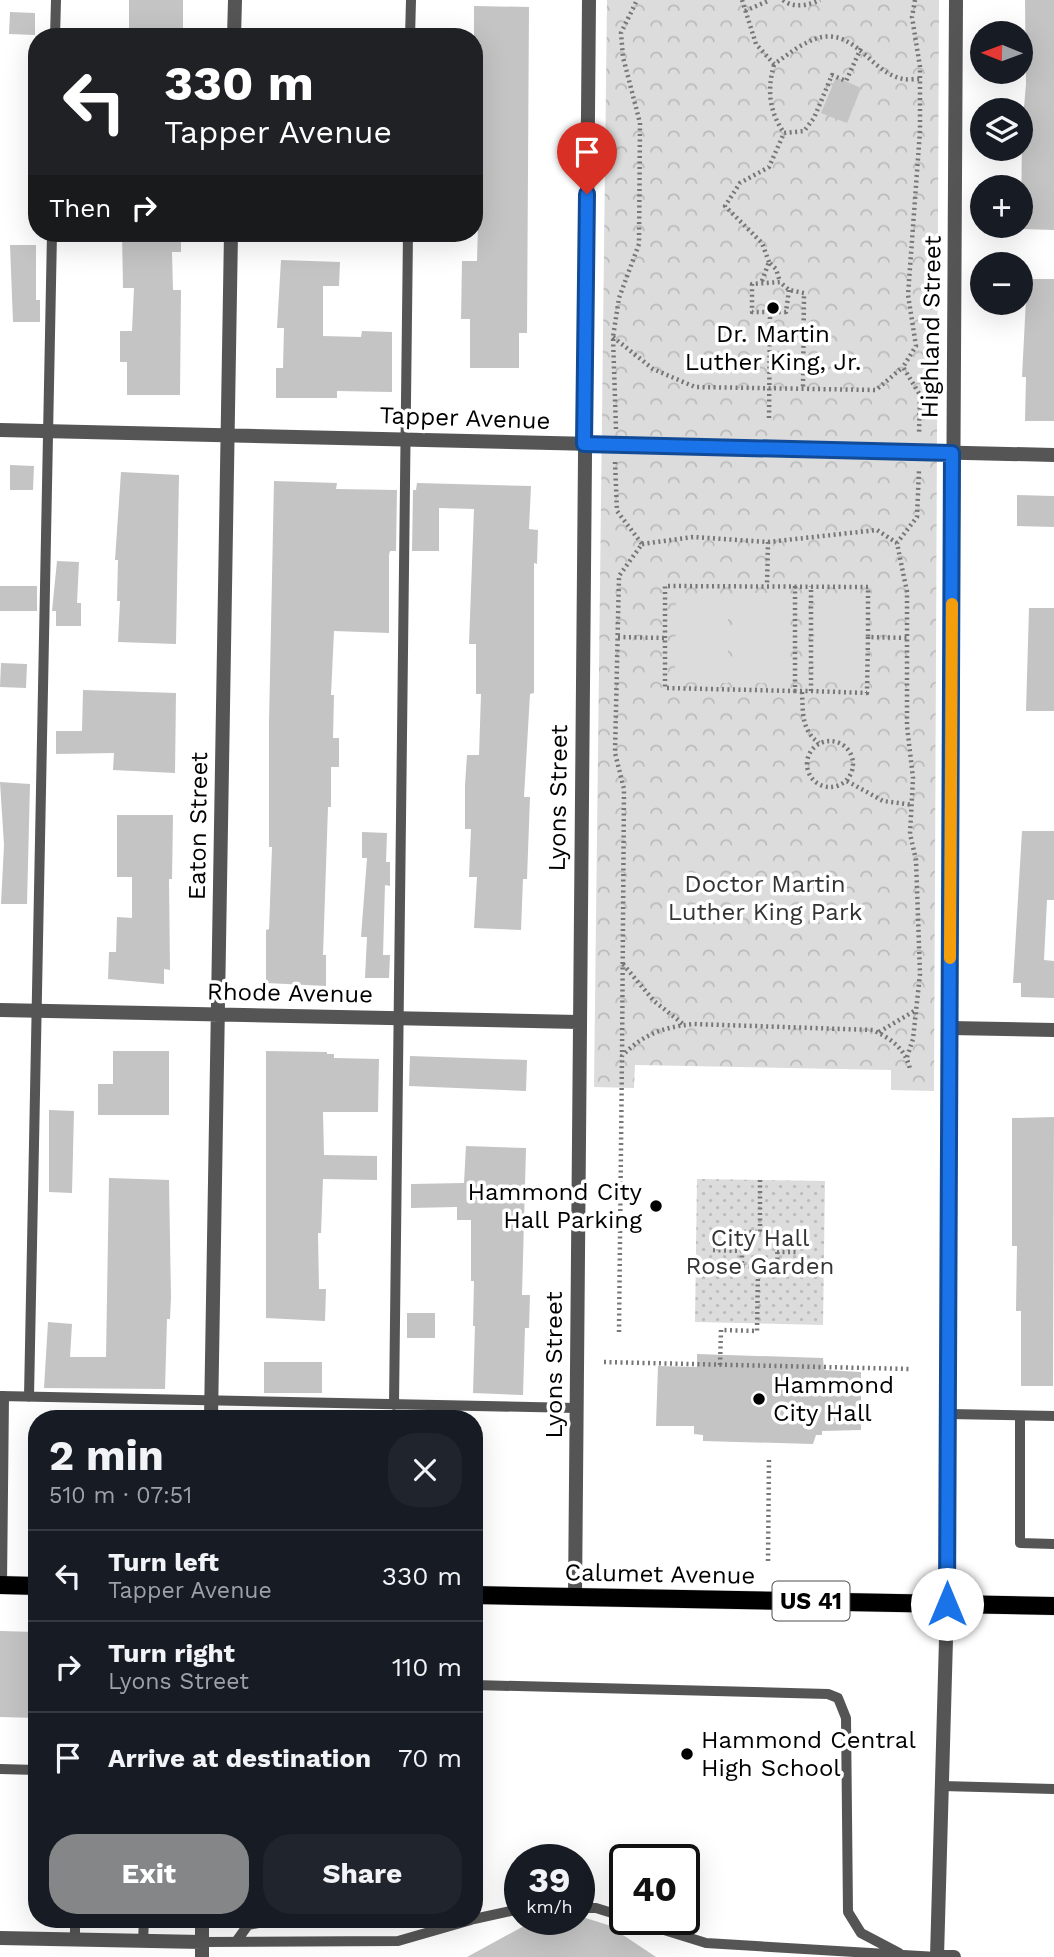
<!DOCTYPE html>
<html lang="en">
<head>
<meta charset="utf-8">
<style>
	:root { --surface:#171b24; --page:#20242c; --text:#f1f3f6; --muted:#9ea1a6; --line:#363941; --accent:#858687 }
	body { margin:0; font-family:"Work Sans",sans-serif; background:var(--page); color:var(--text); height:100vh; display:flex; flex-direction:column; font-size:26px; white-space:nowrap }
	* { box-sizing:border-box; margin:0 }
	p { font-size:23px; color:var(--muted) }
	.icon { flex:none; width:38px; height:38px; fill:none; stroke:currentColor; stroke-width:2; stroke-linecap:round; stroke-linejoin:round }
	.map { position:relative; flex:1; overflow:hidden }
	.details { position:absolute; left:28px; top:1410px; width:455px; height:518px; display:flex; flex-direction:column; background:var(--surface); border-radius:28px; box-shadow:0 7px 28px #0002 }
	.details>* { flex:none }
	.top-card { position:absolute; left:28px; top:28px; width:455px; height:214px; border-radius:28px; box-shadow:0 7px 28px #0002; background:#202124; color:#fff; overflow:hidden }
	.needle { width:46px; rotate:271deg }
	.controls { position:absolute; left:970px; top:21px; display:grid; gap:14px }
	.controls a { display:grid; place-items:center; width:63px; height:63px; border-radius:50%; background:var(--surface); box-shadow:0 7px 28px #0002; font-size:35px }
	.speed { position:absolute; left:504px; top:1844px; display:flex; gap:14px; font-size:35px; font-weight:700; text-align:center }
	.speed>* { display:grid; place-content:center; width:91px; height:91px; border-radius:50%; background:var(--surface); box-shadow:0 7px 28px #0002; line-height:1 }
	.speed small { font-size:18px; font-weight:400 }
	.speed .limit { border:4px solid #111; border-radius:10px; background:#fff; color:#111 }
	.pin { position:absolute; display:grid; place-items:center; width:60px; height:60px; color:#fff; margin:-72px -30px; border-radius:50% 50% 50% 0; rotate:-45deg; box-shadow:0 0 7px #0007 }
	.pin .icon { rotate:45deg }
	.me { position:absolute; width:77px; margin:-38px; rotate:0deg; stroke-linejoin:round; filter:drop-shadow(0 0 5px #0008) }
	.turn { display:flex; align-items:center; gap:24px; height:147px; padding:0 21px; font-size:32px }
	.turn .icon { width:91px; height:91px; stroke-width:2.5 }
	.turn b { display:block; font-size:49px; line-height:60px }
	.then { display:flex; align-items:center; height:66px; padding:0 21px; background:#0003; gap:14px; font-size:26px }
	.round { display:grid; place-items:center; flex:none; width:74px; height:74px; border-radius:28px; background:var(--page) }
	.overview { display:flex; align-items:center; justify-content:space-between; height:119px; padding:0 21px }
	h1 { font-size:42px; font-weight:700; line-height:52px }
	.primary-button { display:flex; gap:14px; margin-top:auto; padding:14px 21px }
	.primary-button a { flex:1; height:80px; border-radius:28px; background:var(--accent); color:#fff; font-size:28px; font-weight:700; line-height:80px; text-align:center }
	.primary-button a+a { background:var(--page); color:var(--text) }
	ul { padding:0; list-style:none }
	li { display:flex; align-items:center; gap:21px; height:91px; padding:0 21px; border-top:2px solid var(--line) }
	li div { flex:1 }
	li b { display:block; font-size:26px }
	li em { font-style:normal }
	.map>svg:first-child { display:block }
</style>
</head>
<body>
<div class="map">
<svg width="1054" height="1957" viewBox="0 0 1054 1957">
	<defs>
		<pattern id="grass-dots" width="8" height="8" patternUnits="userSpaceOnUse" patternTransform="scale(1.75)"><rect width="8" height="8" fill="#dcdcdc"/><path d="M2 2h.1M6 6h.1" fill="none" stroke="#bbb" stroke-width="1.8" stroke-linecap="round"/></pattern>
		<pattern id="park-crowns" width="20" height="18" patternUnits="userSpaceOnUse" patternTransform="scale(1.75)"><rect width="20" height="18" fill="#dcdcdc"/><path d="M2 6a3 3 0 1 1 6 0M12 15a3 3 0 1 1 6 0" fill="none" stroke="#bbb"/></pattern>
	</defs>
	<rect width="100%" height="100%" fill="#fff"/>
	<path fill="url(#grass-dots)" d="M697 1179 825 1181 823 1325 695 1322Z"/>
	<path fill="url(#park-crowns)" d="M607 0H939L934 1091 891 1090V1070L635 1065 634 1088 594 1087Z"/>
	<path fill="#dcdcdc" d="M676 593 728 594V683L675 682Z
		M737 593H791L789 684 737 682Z
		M815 593 867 594 866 683 814 682Z"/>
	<path fill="#c4c4c4" d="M129 0H183V31H129Z
		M1025 0H1054V230L1021 229 1022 130 1026 84Z
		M474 6 529 7 527 333H519V368H470V319H461L462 261H477L478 224 474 118H478L480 72H474Z
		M10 12 35 13V35L9 34Z
		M836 77 861 88 847 123 821 113Z
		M122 233H181V252H172L173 290H181L180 395H127V362H120V331H132L134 288H123Z
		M10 245H36V300H40V322H13Z
		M281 260 340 262 339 286H323V336L361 337 362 331 392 332V392L337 391V398H276V368H283L284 328H277Z
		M1027 279H1054V421H1025L1026 377H1022Z
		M10 465 34 466 33 490H10Z
		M121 472 179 475 176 644 118 642 120 601H117L118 560H115Z
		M274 481 337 483 336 489 397 490 396 551H390L389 555V633L334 631 331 695H334L333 738H339V767H331V807H328L323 955H326V986L266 983V930L269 929 272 847H269V723Z
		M417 483 531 486 529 529 538 530 537 564 534 563V693L530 694 524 797H530L527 879H523L521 930 474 928 477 877H469L471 829H465V785L467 755H479L481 694H476V644H469L474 509 439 508V551H412L413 490H416Z
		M1017 495 1054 496V527L1017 526Z
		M57 561 79 562 77 603H81V626H56V611H52Z
		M0 586H37V611H0Z
		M1029 608H1054V711H1026Z
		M1 663 27 664 26 688 0 687Z
		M83 690 176 693 175 773 113 770 114 753 56 754V731H82Z
		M0 782 30 784 27 904H1L4 845Z
		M117 815H173L172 879H169L170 970 164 969V984L108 979 109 952H116L117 917 132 918V877H117Z
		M1022 831H1054V900H1047L1044 960 1054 961V998L1021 997V983H1013Z
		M362 832 387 833 386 862H390V886L385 885 383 955H390L389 978H365L367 937H361L367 858H362Z
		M113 1051H169V1115H98V1084H113Z
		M266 1051 327 1052V1054H334V1058L379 1059 378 1112H323L324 1155 377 1156V1180L323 1179 321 1233H318L319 1289H326L325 1321 266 1318Z
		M410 1056 527 1060 526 1091 409 1086Z
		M49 1110 74 1111 72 1193 49 1192Z
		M1054 1117 1053 1386H1021V1311H1016L1017 1246H1012V1118Z
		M466 1146 526 1148 522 1295H530L529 1328H525L523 1395 473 1393 475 1326H473L474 1281H471V1220H457V1207L411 1208V1184L464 1183Z
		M109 1178 169 1180 171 1298 170 1319H167L165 1389 44 1388 48 1322 72 1324 70 1357H106Z
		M407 1313H435V1338H407Z
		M697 1354 823 1358 824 1370 861 1372V1430L822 1431V1435H816L813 1444 703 1441V1435L694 1434V1426H656L658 1366 697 1367Z
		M264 1362H322V1393H264Z
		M0 1631 37 1632V1718L0 1717Z
		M579 1916 608 1925 656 1957H467L535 1920H579Z"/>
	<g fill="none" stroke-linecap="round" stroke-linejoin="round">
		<g stroke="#dbdbdb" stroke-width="19">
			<path id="primary" d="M0 1585 37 1586
				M474 1595 1054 1606"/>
		</g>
		<path stroke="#777" stroke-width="4.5" stroke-dasharray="2 3.5" stroke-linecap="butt" d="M742 0 756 44 774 64C785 57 795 48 806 43 852 18 867 72 903 79 908 80 915 79 920 79
			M783 0C793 9 810 5 820 0
			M915 0 912 17 920 67V131L908 295 916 346 903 367 920 395 919 434
			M745 11 770 0
			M774 65C767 90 769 111 784 133
			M769 262 762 243 725 206 740 183 769 167 784 133 804 131 814 118 832 75 846 81 861 48
			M762 281 769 262 776 269 780 282
			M789 290 786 312H752V284L780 282 789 290 804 293 803 389
			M613 337 653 369 695 387 876 390 903 367
			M769 418 770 314
			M616 429 613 337 619 298 639 244 640 123 623 57 621 33 637 0
			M615 462 617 511 642 544 619 576 615 753 624 789 622 1056
			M768 542 877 530 897 543
			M642 544 693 537 768 542 767 585
			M795 586V691H811V586
			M618 637 665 638V688L795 691
			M665 638V586L868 587V637
			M811 691 867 693 868 637 909 638
			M802 692C803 712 801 730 819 743
			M807 764a23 23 0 1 1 46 0a23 23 0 1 1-46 0Z
			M847 781 883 801 913 805
			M623 964 654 1001 683 1024
			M879 1032 916 1010
			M907 1057 913 1039 920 974 916 860 910 834 913 778 907 726V592L897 543 917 517 919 470
			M713 1250 742 1251
			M777 1252H799
			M758 1267 777 1268 778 1233 760 1232
			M619 1332 622 1056C643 1034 664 1027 694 1024L873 1030C891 1039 905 1048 910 1069
			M604 1362 909 1369
			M720 1365 721 1330 757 1331 758 1267 742 1266V1232H760V1180
			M768 1561 769 1459"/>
		<path stroke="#555" stroke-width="10" d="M55 37 56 0
			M410 37 411 0
			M0 1396 576 1408
			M29 1397 52 233
			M394 1405 408 233
			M948 1414 1054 1416
			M1020 1416V1543L1054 1544
			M2 1585 4 1396
			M474 1685 828 1694 838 1698 846 1718 848 1912 861 1933 899 1953
			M0 1769 37 1770
			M942 1786 1054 1789
			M579 1908H596L625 1917
			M474 1919 520 1909
			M632 1920 706 1943 937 1957
			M75 1939V1920
			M238 1939 248 1925 274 1920
			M143 1941 144 1920
			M202 1942 398 1941 471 1920"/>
		<path stroke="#555" stroke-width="14" d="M234 37 235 0
			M0 430 1054 455
			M0 1010 578 1022
			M950 1028 1054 1030
			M211 1419 231 233
			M575 1597 589 0
			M0 1938 202 1942
			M202 1957V1920
			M937 1957H954"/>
		<path stroke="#555" stroke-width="14" d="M937 1957 947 1604 956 0"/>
		<use href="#primary" stroke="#000" stroke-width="18"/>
	</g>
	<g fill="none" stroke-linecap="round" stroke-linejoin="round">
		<g stroke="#114b97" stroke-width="18">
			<path id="route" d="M587 194 584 444 952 453 947 1604"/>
		</g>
		<use href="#route" stroke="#1a73e8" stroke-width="12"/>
		<path stroke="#f59e0b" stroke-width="12" d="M950 958 952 604"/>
	</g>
	<g fill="#000" stroke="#fff" stroke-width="2.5">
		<circle cx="773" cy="308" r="7"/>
		<circle cx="656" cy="1206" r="7"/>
		<circle cx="759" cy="1399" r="7"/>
		<circle cx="687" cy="1754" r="7"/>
	</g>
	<g text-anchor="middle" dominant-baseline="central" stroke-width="7" stroke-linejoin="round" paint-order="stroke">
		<rect fill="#fff" stroke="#4c4c4c" stroke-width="2" x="772.5" y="1581.5" width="77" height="39" rx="5"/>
		<g font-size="23" font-weight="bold" fill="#000">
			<text x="811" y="1601">US 41</text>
		</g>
		<g font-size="24" fill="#000" stroke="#fff">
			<text transform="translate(931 327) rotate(-89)">Highland Street</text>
			<text transform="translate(465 418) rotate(2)">Tapper Avenue</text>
			<text transform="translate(558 798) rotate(-89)">Lyons Street</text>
			<text transform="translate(198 826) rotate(-89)">Eaton Street</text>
			<text transform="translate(290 993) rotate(1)">Rhode Avenue</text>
			<text transform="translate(554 1365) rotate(-90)">Lyons Street</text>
			<text transform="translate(660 1574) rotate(1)">Calumet Avenue</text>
		</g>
		<g font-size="24" fill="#000" stroke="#fff" text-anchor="start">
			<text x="773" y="334" text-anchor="middle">Dr. Martin<tspan x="773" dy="28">Luther King, Jr.</tspan></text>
			<text x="642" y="1192" text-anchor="end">Hammond City<tspan x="642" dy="28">Hall Parking</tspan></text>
			<text x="773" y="1385">Hammond<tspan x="773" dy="28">City Hall</tspan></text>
			<text x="701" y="1740">Hammond Central<tspan x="701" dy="28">High School</tspan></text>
		</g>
		<g font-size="24" fill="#333" stroke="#fff">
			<text x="765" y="884">Doctor Martin<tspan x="765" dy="28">Luther King Park</tspan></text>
			<text x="760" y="1238">City Hall<tspan x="760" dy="28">Rose Garden</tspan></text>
		</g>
	</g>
</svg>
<div class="controls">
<a><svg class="needle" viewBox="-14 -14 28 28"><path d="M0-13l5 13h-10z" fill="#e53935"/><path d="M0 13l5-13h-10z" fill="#9ea1a6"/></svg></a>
<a><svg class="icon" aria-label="layers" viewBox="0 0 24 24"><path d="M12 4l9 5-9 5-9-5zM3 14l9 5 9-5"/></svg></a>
<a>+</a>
<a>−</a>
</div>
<div class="speed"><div>39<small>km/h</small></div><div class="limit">40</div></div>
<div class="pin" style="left:587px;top:194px;background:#d93025"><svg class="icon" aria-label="arrive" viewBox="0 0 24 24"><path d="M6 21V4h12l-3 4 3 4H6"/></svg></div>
<svg class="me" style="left:947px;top:1604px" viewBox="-20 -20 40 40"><circle r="19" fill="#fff"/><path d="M0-13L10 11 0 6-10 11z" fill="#1a73e8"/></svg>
<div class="top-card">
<div class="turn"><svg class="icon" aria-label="left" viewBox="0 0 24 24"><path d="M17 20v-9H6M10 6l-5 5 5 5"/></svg><div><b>330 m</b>Tapper Avenue</div></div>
<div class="then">Then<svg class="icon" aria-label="right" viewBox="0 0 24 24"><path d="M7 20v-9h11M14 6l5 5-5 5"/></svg></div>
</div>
<section class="details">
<div class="overview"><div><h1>2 min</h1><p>510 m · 07:51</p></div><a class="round"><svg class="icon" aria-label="close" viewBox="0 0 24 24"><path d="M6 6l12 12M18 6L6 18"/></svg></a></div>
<ul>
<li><svg class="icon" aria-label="left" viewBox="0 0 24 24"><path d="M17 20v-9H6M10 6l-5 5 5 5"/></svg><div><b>Turn left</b><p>Tapper Avenue</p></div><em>330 m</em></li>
<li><svg class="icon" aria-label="right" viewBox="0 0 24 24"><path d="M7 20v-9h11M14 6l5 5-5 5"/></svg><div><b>Turn right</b><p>Lyons Street</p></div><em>110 m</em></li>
<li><svg class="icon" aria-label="arrive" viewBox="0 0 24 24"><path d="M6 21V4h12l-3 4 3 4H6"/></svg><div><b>Arrive at destination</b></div><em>70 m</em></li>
</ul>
<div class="primary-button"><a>Exit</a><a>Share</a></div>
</section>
</div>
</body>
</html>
